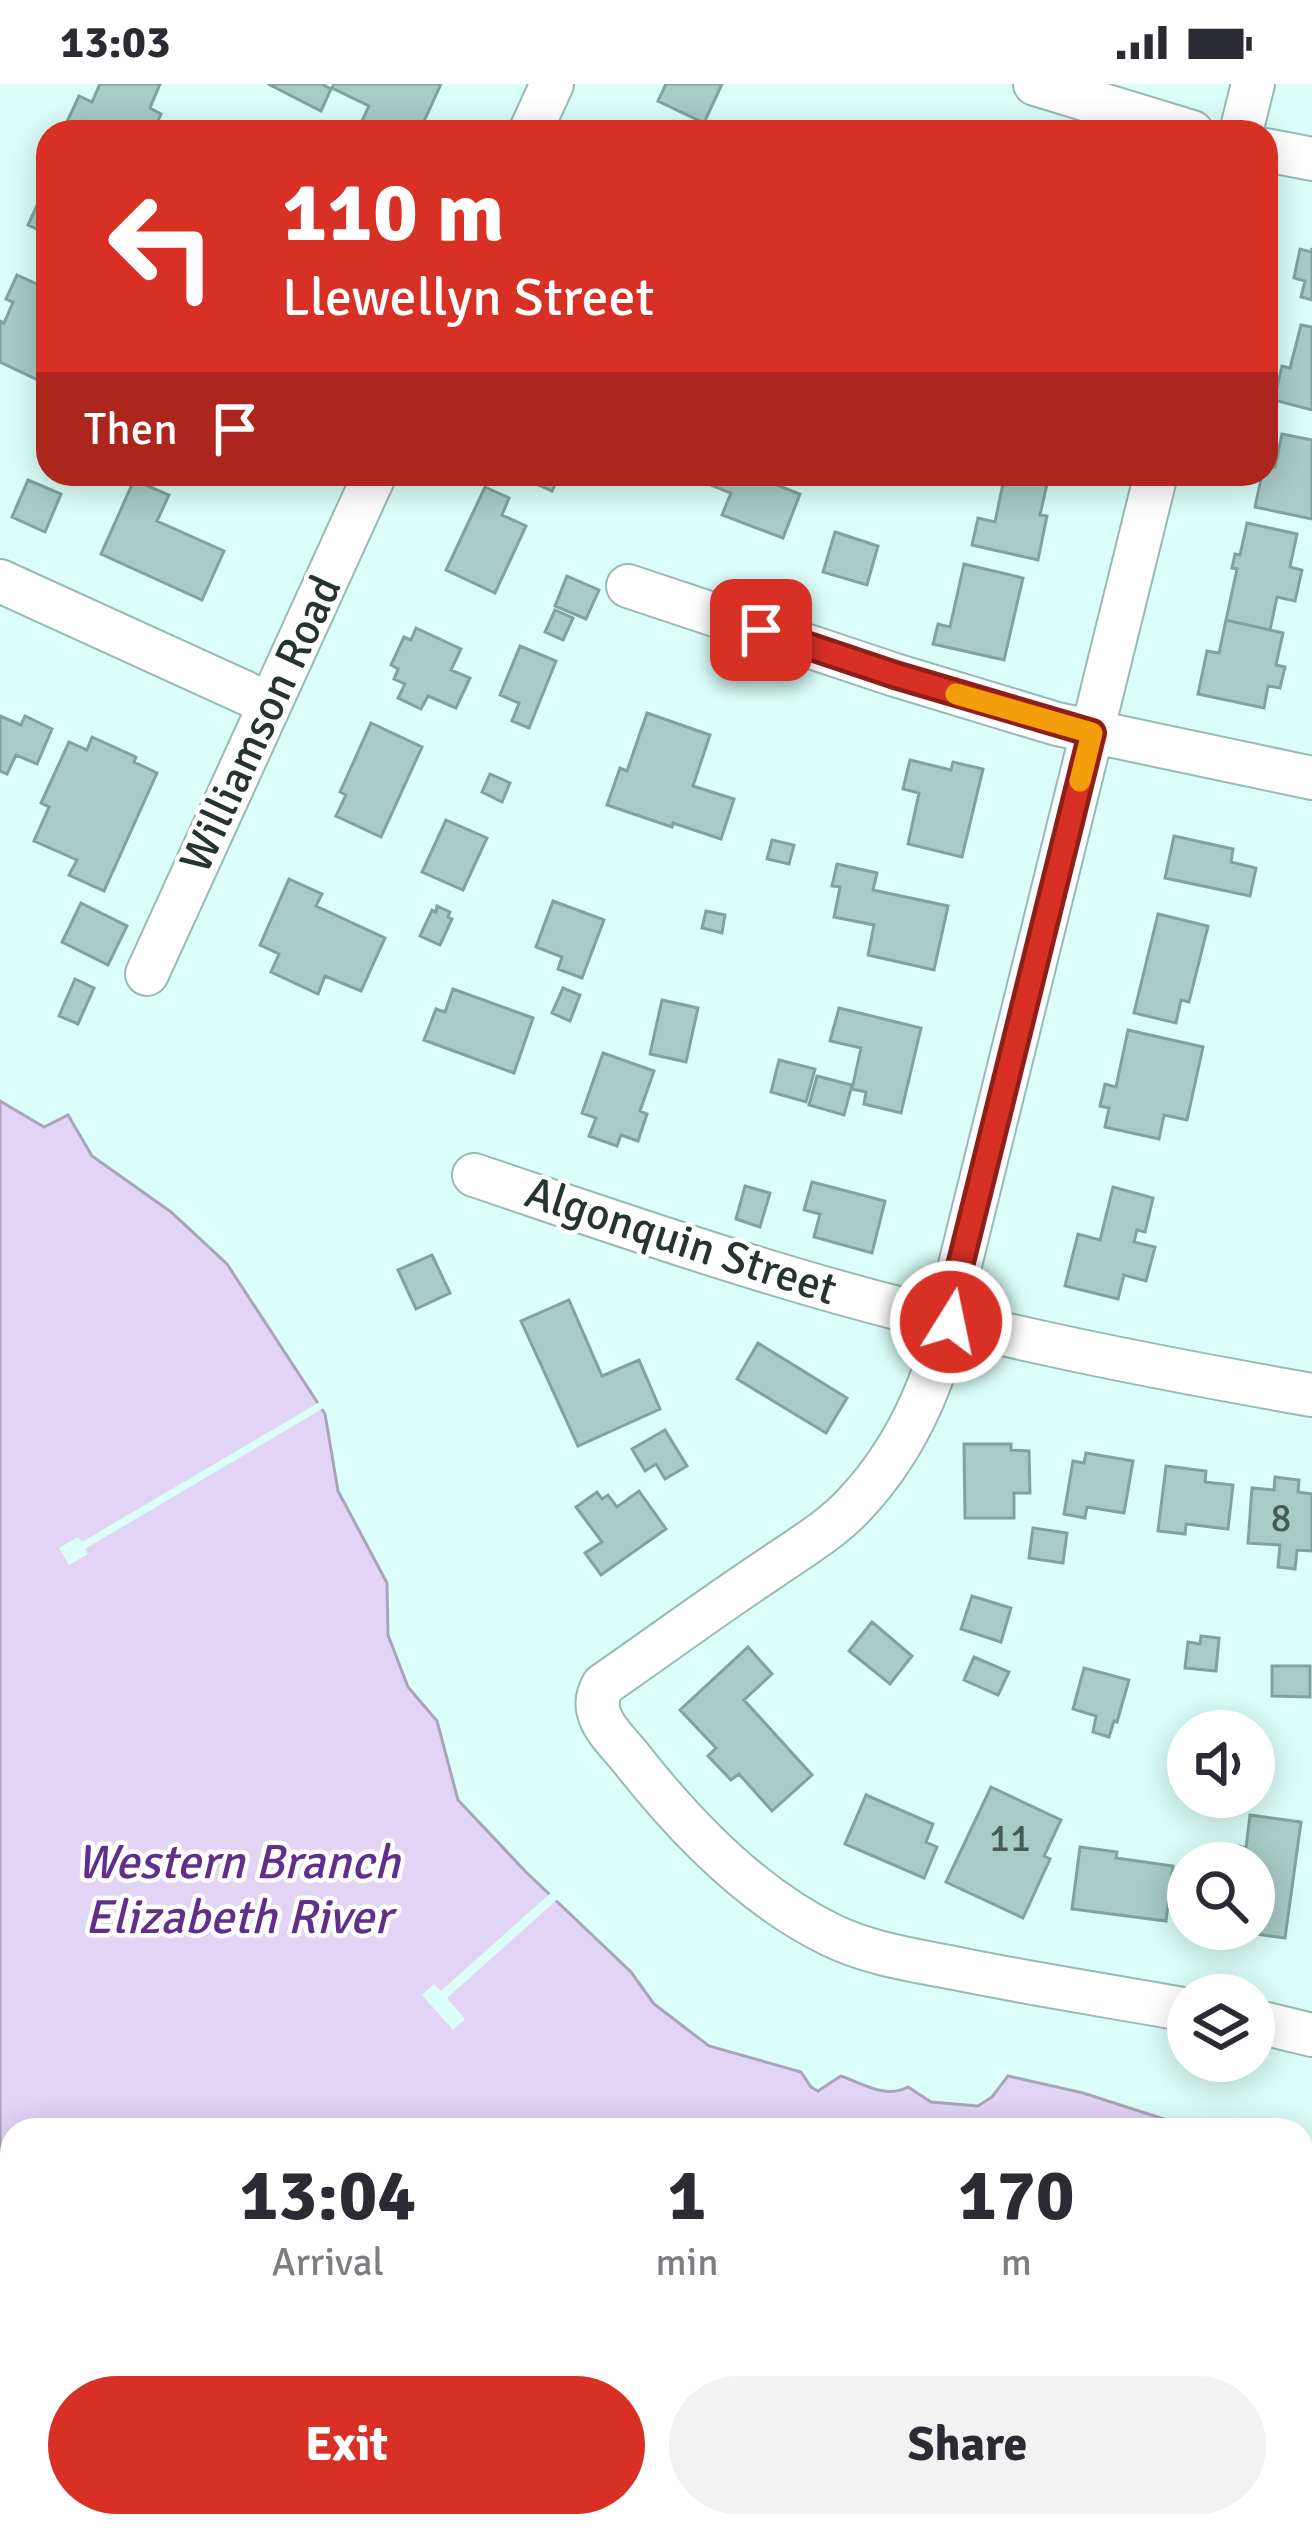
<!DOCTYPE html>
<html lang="en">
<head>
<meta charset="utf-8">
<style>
	:root { --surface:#fff; --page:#f2f2f3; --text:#2b2b33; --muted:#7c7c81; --accent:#d93025 }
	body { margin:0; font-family:Signika,sans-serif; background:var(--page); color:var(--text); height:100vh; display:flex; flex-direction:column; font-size:45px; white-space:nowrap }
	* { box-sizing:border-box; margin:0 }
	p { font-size:39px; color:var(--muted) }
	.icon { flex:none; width:66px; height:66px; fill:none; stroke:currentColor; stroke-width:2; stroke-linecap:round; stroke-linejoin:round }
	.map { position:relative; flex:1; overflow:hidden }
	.panel { position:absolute; left:0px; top:2034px; width:1314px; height:420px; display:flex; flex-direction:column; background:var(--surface); border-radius:36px 36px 0 0; box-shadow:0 6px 30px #0003 }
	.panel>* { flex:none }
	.top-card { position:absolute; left:36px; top:36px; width:1242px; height:366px; border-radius:36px; box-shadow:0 6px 30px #0003; background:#d93025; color:#fff; overflow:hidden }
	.controls { position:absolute; left:1167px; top:1626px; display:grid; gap:24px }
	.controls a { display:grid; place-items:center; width:108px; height:108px; border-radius:50%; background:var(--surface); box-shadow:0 6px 30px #0003; font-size:60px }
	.pin { position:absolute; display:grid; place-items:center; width:102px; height:102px; color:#fff; margin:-51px; border-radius:24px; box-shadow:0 6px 18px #0006 }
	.me { position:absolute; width:132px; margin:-66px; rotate:10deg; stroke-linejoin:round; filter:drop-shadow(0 0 9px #0008) }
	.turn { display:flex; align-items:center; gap:42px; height:252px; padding:0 48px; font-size:54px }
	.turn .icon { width:156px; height:156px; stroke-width:2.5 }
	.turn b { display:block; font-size:84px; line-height:102px }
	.then { display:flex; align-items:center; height:114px; padding:0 48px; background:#0003; gap:24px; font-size:45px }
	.eta { display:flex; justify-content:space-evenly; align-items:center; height:204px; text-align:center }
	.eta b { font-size:72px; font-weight:700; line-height:84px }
	.button { display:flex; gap:24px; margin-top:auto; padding:24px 48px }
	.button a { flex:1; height:138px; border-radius:72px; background:var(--accent); color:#fff; font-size:48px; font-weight:700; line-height:138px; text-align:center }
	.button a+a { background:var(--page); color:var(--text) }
	.status { display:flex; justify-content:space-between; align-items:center; height:84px; padding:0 60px; background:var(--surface); direction:ltr }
	.status svg { height:33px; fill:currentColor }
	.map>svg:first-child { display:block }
</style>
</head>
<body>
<div class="status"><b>13:03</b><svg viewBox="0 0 49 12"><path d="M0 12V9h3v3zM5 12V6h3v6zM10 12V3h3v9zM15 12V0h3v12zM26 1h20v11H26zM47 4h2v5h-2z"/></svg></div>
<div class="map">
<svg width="1312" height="2454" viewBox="0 0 1312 2454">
	<rect width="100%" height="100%" fill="#dbfef8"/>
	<path fill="#e2d4f5" stroke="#aaa4ba" stroke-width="3" d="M0 1017 44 1043 68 1031 92 1072 171 1128 227 1180 325 1330 338 1407 387 1499 388 1551 408 1603 437 1637 458 1716 526 1788 631 1888 654 1920 709 1962 801 1988 811 2003 818 2007 841 1992C864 2000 886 2015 908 2003L931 2018 978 2022 992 2013 1008 1992 1083 2009 1198 2046H12V2442H1302V2063L1312 2067V2454H0Z"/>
	<path fill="#dbfef8" d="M323 1316 327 1322 85 1465 88 1470 69 1481 59 1464 78 1453 82 1458Z
		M554 1806 560 1813 447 1914 465 1935 453 1946 422 1911 434 1900 441 1907Z"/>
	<path fill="#a8cbc5" stroke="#81a39d" stroke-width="3" d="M100 0H160L150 24 161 30 153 48H78L65 42 79 12 92 18Z
		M268 0H322L331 5 321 27Z
		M334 0H441L419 48H381L361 39 369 22 332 4Z
		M666 0H722L704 39 658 17Z
		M44 106H48V150L28 141Z
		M1312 164V216L1301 213 1305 197 1294 194 1300 165 1311 168Z
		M17 191 48 205V275L38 296 0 278V237L4 239 13 218 6 215Z
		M1301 241 1312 243V326L1274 316 1282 282 1290 284Z
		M1282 350 1312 356V435L1255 423 1262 390H1266V381L1275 383Z
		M514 390H560L552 407Z
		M701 390H749L800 410 783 454 722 431 731 409 698 396Z
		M1005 390 1049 391 1040 431 1047 432 1038 476 972 461 978 434 995 438Z
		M28 396 61 410 45 448 12 433Z
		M134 396 169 411 157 437 224 467 202 516 101 470Z
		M485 403 509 414 502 431 526 442 495 509 446 486Z
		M1247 439 1297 450 1290 483 1302 486 1295 517 1277 513 1270 546 1226 536 1237 485 1232 484 1235 470 1240 471Z
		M835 448 878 462 867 501 823 488Z
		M964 480 1023 494 1004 576 933 560 938 540 950 543Z
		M567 492 599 506 586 535 555 522Z
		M555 526 573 534 563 556 545 548Z
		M1226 536 1283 549 1276 581 1285 583 1280 604 1268 602 1264 624 1198 610 1207 567 1219 569Z
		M416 544 461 565 451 586 470 594 456 624 428 612 421 625 398 614 405 600 394 595 398 585 391 581 404 553 411 556Z
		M520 562 556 577 529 644 512 637 519 619 500 611Z
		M647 629 710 651 693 702 734 715 721 755 673 739 672 743 607 721 620 684 627 687Z
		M0 632 21 641 25 632 52 645 37 680 16 671 7 690 0 687Z
		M371 639 422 663 381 753 336 732 346 711 340 708Z
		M92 653 136 673 134 678 157 689 104 807 69 791 77 776 34 757 49 723 41 719 69 658 87 666Z
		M910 676 951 686 953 678 983 685 962 773 908 760 919 709 903 705Z
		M490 690 510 699 502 718 482 708Z
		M446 736 487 754 463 806 422 788Z
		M1174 752 1233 765 1231 778 1256 784 1250 812 1165 794Z
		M772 756 794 761 789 780 767 775Z
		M837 780 877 789 873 806 948 822 934 886 868 871 874 841 834 833 840 803 832 802Z
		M289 795 322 810 316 822 385 854 361 907 325 892 318 910 271 888 279 870 260 861Z
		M553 817 604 836 582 894 558 885 562 873 536 863Z
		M81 819 127 842 108 881 62 858Z
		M437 822 450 828 448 833 452 835 440 861 420 852 432 826 436 828Z
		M706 827 725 831 722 849 702 844Z
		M1158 830 1208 842 1189 918 1181 916 1176 939 1134 929Z
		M75 895 94 904 78 940 59 932Z
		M563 904 580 911 570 937 552 929Z
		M453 905 533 934 514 989 424 956 436 925 445 928Z
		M662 916 698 924 686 978 650 970Z
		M839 924 921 944 901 1029 864 1020 866 1008 852 1005 861 964 830 957Z
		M1128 946 1203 963 1187 1036 1164 1031 1159 1055 1105 1043 1109 1024 1100 1022 1105 1000 1116 1003Z
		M603 969 654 987 640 1027 647 1030 638 1057 621 1051 617 1062 589 1052 596 1034 582 1029Z
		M779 976 815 985 806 1018 771 1008Z
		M817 992 852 1001 844 1031 809 1021Z
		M812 1098 885 1117 872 1169 814 1153 820 1130 804 1126Z
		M745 1102 770 1109 760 1143 736 1135Z
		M1113 1103 1153 1114 1145 1148 1137 1146 1134 1158 1155 1163 1146 1197 1124 1191 1118 1215 1065 1202 1078 1150 1100 1156Z
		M432 1171 450 1209 416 1225 398 1186Z
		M569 1216 602 1292 639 1276 660 1325 578 1362 521 1237Z
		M758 1259 847 1314 826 1349 737 1295Z
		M665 1346 687 1382 665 1395 656 1380 645 1387 632 1365Z
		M964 1360H1011V1366L1029 1367 1030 1409H1014V1434H965Z
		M1086 1369 1133 1377 1124 1429 1087 1423 1085 1434 1064 1430 1073 1377 1084 1379Z
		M1166 1382 1206 1387 1205 1398 1233 1401 1228 1445 1186 1440 1185 1450 1158 1447Z
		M1275 1393 1299 1396 1298 1408 1312 1410V1467L1297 1466 1295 1485 1278 1483 1280 1461 1248 1459 1252 1404 1274 1406Z
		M639 1407 666 1445 601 1491 585 1469 602 1458 576 1423 597 1408 602 1415 608 1411 617 1423Z
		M1033 1444 1067 1449 1063 1479 1029 1474Z
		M972 1512 1011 1524 1001 1558 961 1545Z
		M872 1538 912 1572 890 1600 849 1567Z
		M1201 1552 1219 1554 1216 1587 1185 1584 1188 1558 1200 1560Z
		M748 1563 772 1590 744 1616 812 1691 772 1727 739 1690 731 1696 708 1672 716 1664 680 1626Z
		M974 1573 1009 1588 998 1611 964 1596Z
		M1272 1582H1310V1613L1272 1612Z
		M1084 1584 1129 1596 1117 1638 1114 1637 1109 1653 1093 1648 1096 1632 1073 1625Z
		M991 1703 1061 1736 1044 1772 1050 1775 1023 1834 946 1798Z
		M866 1711 933 1740 926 1758 937 1763 924 1794 845 1760Z
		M1250 1731 1301 1738 1285 1854 1228 1846 1254 1845V1779H1194L1195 1773 1236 1779 1239 1762 1246 1764Z
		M1080 1763 1117 1768 1116 1774 1173 1782 1166 1837 1072 1825Z"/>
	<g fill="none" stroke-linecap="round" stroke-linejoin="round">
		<g stroke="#98bab4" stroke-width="46">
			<path id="street" d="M1035 0 1192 48
				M530 48 552 0
				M1241 48 1253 0
				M1266 66 1312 75
				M1156 390 958 1189C945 1274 915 1356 855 1420 830 1447 798 1465 768 1486 712 1523 658 1563 603 1601 585 1632 616 1654 634 1678 687 1745 754 1814 831 1851 870 1870 913 1876 954 1884 1032 1900 1110 1912 1188 1926
				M0 497 270 620
				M628 502 895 591 1057 640 1312 694
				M147 890 375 390
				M474 1091C578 1126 681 1162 786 1193 959 1245 1135 1280 1312 1311
				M1254 1937 1312 1951"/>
		</g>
		<use href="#street" stroke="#fff" stroke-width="42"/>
	</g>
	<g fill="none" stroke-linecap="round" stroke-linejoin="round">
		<g stroke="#8d1f18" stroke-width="30">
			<path id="route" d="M761 546 895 591 1092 649 958 1190 951 1238"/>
		</g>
		<use href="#route" stroke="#d93025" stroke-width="21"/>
		<path stroke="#f59e0b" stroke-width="21" d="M956 610 1092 649 1080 697"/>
	</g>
	<g text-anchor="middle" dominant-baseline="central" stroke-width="9" stroke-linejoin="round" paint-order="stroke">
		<g font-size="39" fill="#465a56">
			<text x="1281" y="1434">8</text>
			<text x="1010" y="1754">11</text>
		</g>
		<g font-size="45" fill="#263431" stroke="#fff">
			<text transform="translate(261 640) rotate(-65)">Williamson Road</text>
			<text transform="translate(681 1157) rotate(18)">Algonquin Street</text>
		</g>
		<g font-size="48" font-style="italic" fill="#602f8b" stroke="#fff">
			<text x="238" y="1778">Western Branch<tspan x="238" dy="55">Elizabeth River</tspan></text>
		</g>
	</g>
</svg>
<div class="controls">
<a><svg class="icon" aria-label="sound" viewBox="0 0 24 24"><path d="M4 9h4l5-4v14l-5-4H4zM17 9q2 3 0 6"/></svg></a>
<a><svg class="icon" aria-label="search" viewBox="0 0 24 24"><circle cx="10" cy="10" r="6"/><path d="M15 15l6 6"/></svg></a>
<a><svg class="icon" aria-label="layers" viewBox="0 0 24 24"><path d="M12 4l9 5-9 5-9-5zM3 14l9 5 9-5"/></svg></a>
</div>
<div class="pin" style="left:761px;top:546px;background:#d93025"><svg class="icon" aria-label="arrive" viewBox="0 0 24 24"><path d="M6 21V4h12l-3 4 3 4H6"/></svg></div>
<svg class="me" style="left:951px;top:1238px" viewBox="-20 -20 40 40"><circle r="17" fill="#d93025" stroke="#fff" stroke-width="3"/><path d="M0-11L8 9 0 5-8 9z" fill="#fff"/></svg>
<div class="top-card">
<div class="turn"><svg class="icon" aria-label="left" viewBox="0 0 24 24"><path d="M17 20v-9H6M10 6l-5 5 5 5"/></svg><div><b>110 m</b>Llewellyn Street</div></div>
<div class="then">Then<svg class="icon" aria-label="arrive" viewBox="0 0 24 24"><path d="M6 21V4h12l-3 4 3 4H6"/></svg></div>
</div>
<section class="panel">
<div class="eta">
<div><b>13:04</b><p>Arrival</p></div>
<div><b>1</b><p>min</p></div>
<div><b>170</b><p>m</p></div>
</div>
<div class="button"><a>Exit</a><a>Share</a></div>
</section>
</div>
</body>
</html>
